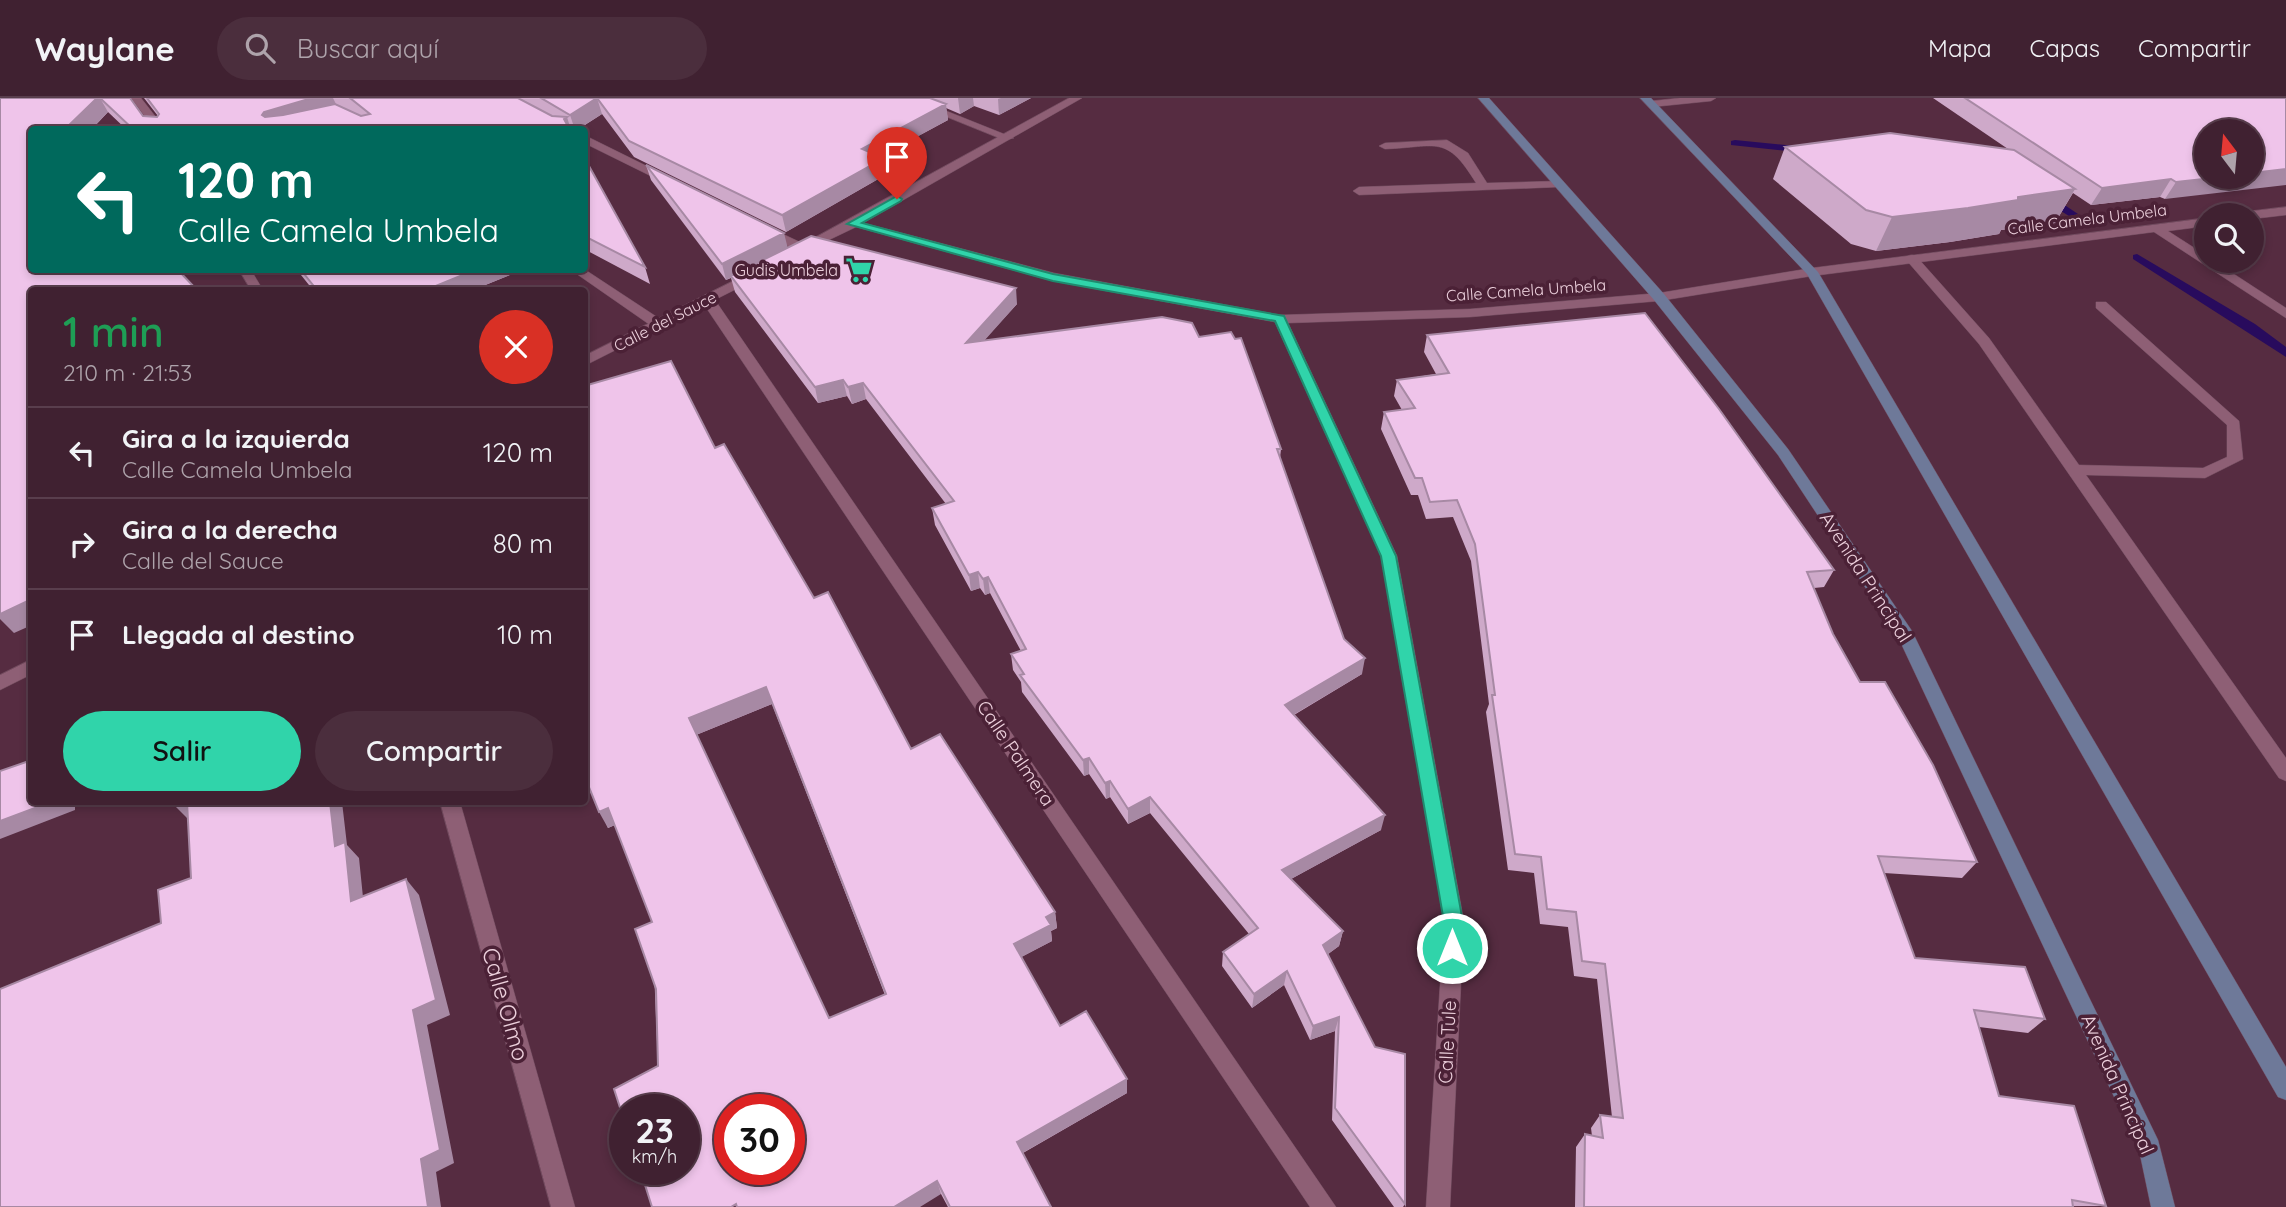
<!DOCTYPE html>
<html lang="es">
<head>
<meta charset="utf-8">
<style>
	:root { --surface:#402131; --page:#4b2e3d; --text:#f1f3f6; --muted:#aea3ab; --line:#593e4d; --accent:#30d4aa }
	body { margin:0; font-family:Quicksand,sans-serif; background:var(--page); color:var(--text); height:100vh; display:flex; flex-direction:column; font-size:26px; white-space:nowrap }
	* { box-sizing:border-box; margin:0 }
	p { font-size:23px; color:var(--muted) }
	.icon { flex:none; width:38px; height:38px; fill:none; stroke:currentColor; stroke-width:2; stroke-linecap:round; stroke-linejoin:round }
	.map { position:relative; flex:1; overflow:hidden }
	.drawer { position:absolute; left:28px; top:189px; width:560px; height:518px; display:flex; flex-direction:column; background:var(--surface); border-radius:7px; box-shadow:0 4px 10px #0003,0 0 0 2px var(--line) }
	.drawer>* { flex:none }
	.banner { position:absolute; left:28px; top:28px; width:560px; height:147px; border-radius:7px; box-shadow:0 4px 10px #0003,0 0 0 2px var(--line); background:#00695c; color:#fff; overflow:hidden }
	.needle { width:46px; rotate:344deg }
	.fabs { position:absolute; left:2194px; top:21px; display:grid; gap:14px }
	.fabs a { display:grid; place-items:center; width:70px; height:70px; border-radius:50%; background:var(--surface); box-shadow:0 4px 10px #0003,0 0 0 2px var(--line); font-size:35px }
	.speed { position:absolute; left:609px; top:996px; display:flex; gap:14px; font-size:35px; font-weight:700; text-align:center }
	.speed>* { display:grid; place-content:center; width:91px; height:91px; border-radius:50%; background:var(--surface); box-shadow:0 4px 10px #0003,0 0 0 2px var(--line); line-height:1 }
	.speed small { font-size:18px; font-weight:400 }
	.speed .limit { border:10px solid #d22; background:#fff; color:#111 }
	.pin { position:absolute; display:grid; place-items:center; width:60px; height:60px; color:#fff; margin:-72px -30px; border-radius:50% 50% 50% 0; rotate:-45deg; box-shadow:0 0 7px #0007 }
	.pin .icon { rotate:45deg }
	.me { position:absolute; width:77px; margin:-38px; rotate:0deg; stroke-linejoin:round; filter:drop-shadow(0 0 5px #0008) }
	.turn { display:flex; align-items:center; gap:24px; height:147px; padding:0 35px; font-size:32px }
	.turn .icon { width:91px; height:91px; stroke-width:2.5 }
	.turn b { display:block; font-size:49px; line-height:60px }
	.round { display:grid; place-items:center; flex:none; width:74px; height:74px; border-radius:37px; background:var(--page) }
	.overview { display:flex; align-items:center; justify-content:space-between; height:119px; padding:0 35px }
	h1 { font-size:42px; font-weight:600; line-height:52px; color:#1e9e55 }
	.cta { display:flex; gap:14px; margin-top:auto; padding:14px 35px }
	.cta a { flex:1; height:80px; border-radius:42px; background:var(--accent); color:#111; font-size:28px; font-weight:600; line-height:80px; text-align:center }
	.cta a+a { background:var(--page); color:var(--text) }
	ul { padding:0; list-style:none }
	li { display:flex; align-items:center; gap:21px; height:91px; padding:0 35px; border-top:2px solid var(--line) }
	li div { flex:1 }
	li b { display:block; font-size:26px }
	li em { font-style:normal }
	header { display:flex; align-items:center; gap:42px; box-sizing:border-box; height:98px; padding:0 35px; background:var(--surface); border-bottom:2px solid var(--line) }
	header strong { font-size:33px }
	nav { display:flex; gap:38px; margin-inline-start:auto; font-size:24px }
	.search { width:490px; height:63px; background:var(--page); display:flex; align-items:center; gap:18px; box-sizing:border-box; padding:0 24px; border-radius:38px; color:var(--muted); font-size:26px }
	.map>svg:first-child { display:block }
</style>
</head>
<body>
<header>
<strong>Waylane</strong>
<div class="search"><svg class="icon" aria-label="search" viewBox="0 0 24 24"><circle cx="10" cy="10" r="6"/><path d="M15 15l6 6"/></svg>Buscar aquí</div>
<nav><a>Mapa</a><a>Capas</a><a>Compartir</a></nav>
</header>
<div class="map">
<svg width="2286" height="1109" viewBox="0 0 2286 1109">
	<rect width="100%" height="100%" fill="#562c41"/>
	<g fill="none" stroke-linecap="round" stroke-linejoin="round">
		<path fill="#280b5d" fill-rule="evenodd" d="M1735 42 1806 49 1811 52 1806 55 1731 47V43Z
			M2043 98H2051L2078 116 2069 118 2043 102Z
			M2137 156 2255 226 2286 249V259L2133 161V157Z"/>
		<g stroke="#704b5e" stroke-width="1">
			<path id="service" d="M1447 42 1468 55 1487 85 1559 83 1565 86 1559 89 1359 97 1353 93 1359 89 1476 85C1446 36 1438 49 1385 51L1379 48 1385 45Z
				M1912 157 1916 158 1989 240 2079 367 2203 370 2227 359V327L2096 210V204H2106L2239 323 2243 361 2205 380 2086 377 2286 660V683L2279 680 1979 246 1908 164V158Z"/>
		</g>
		<g stroke="#704b5e" stroke-width="1">
			<path id="minor" d="M131 0H141L166 32H155Z
				M900 0H914L1014 40 1004 42Z
				M1680 0H1716L1711 3 1652 9 1647 6 1652 3Z
				M584 37 673 81 675 83 665 85 584 45Z
				M2286 109V117L2252 121V117H2246L2252 113Z
				M2207 120V128L2168 133 2207 158V163H2214L2286 210V220L2154 134 1812 178 1659 203 1470 219 1288 225 1397 458 1464 824 1450 1109H1426L1444 824 1381 458 1275 224 1053 183 846 126 852 122 1054 175 1280 217 1470 211 1659 195 1812 170Z
				M766 128 806 147 808 150 806 153H798L762 135V129Z
				M584 171 663 223V229H653L571 172Z
				M239 172H251L263 192H251Z
				M708 198 715 202 1336 1109H1310L701 202Z
				M440 704H460L575 1109H551Z"/>
		</g>
		<g stroke="#704b5e" stroke-width="1">
			<path id="tertiary" d="M1069 0H1082L856 129 806 153H798L796 150Z
				M753 173 759 177 758 180 584 268V258Z
				M32 561V576L0 592V577Z"/>
		</g>
		<g stroke="#704b5e" stroke-width="1">
			<path id="secondary" d="M1478 0H1489L1664 196 1788 351 1912 533 2158 1042 2175 1109H2151L2139 1052 1898 539 1778 357 1654 202Z
				M1640 0H1651L1818 174 2286 969V1002L2278 999 1807 176Z"/>
		</g>
		<use href="#service" fill="#8e5f75" fill-rule="evenodd"/>
		<use href="#minor" fill="#8e5f75" fill-rule="evenodd"/>
		<use href="#tertiary" fill="#8e5f75" fill-rule="evenodd"/>
		<use href="#secondary" fill="#6e7999" fill-rule="evenodd"/>
	</g>
	<path fill="#cea9c9" fill-rule="evenodd" d="M0 0H130L143 18 157 19 158 18 144 0H1031L999 17 974 8 960 16 946 10 948 22 881 58 887 76 786 134 634 59 602 16 577 32H573L570 30 571 32H127L108 14 91 32H32L14 535Z
		M1933 0H2286L2165 101 2160 99 2091 107 2073 95 2055 125 2001 132 1999 136 1950 144 1876 153 1851 146 1773 81 1785 49 2008 51Z
		M584 59 645 169 650 186 584 151Z
		M646 67 788 149 1017 206 984 242 1199 239 1281 351 1280 360 1344 541 1362 576 1294 617 1381 732 1291 781 1343 833 1339 848 1328 856 1405 1106 1403 1109H1394L1332 1022 1335 933 1310 942 1284 887 1252 910 1222 868 1223 854 1249 836 1150 715 1128 726 1110 699 1106 701 1089 676 1084 678 1022 594 1021 584 1013 572 1011 556 1021 553 990 495 985 497 980 490 971 493 935 427 932 410 946 406 866 301 852 306 847 298 818 305 735 194 731 180 726 182 651 82Z
		M297 172H522L473 192H313Z
		M1427 237 1834 472 1824 489 1814 490 1833 536 1860 584 1977 764 1962 780 1884 775 1915 860 2045 921 2028 935 1979 929 1999 998 2106 1108 1575 1109 1576 1049 1585 1036 1592 1038 1591 1030 1600 1017 1612 1019 1597 881 1574 878 1568 829 1540 826 1534 775 1508 772 1486 614 1489 606 1471 463 1453 419 1426 421 1418 397H1411L1381 331 1384 314 1402 312 1394 298 1397 282 1436 276 1424 254Z
		M715 350 814 500 911 651 1055 814 1057 830 1051 833 1052 843 1021 859 1060 928 1127 995 1023 1055 1051 1109H948L941 1096 658 968 652 824 615 727 608 730 587 682ZM772 606 885 897 829 920 696 637Z"/>
	<path fill="#a789a4" d="M97 0H100L108 14 91 32H64Z
		M312 0H333L338 10 271 32 262 17 264 14Z
		M597 0 602 16 577 32H575L570 17Z
		M958 0H973L974 8 960 16Z
		M1001 0H1031L999 17 998 1Z
		M946 6 948 22 865 67 862 51Z
		M567 19 571 32H568L564 21Z
		M884 60 887 76 786 134 782 117Z
		M2286 71V87L2165 101 2176 84 2222 79H2252V75Z
		M2171 81 2160 99 2091 107 2102 90Z
		M2075 91 2055 125 2001 132 1999 136 1950 144 1876 153 1892 119 2018 99Z
		M784 135 788 151 726 182 722 166Z
		M475 172H522L473 192H426Z
		M1016 190 1017 206 968 261 966 245Z
		M843 282 847 298 818 305 815 289Z
		M863 285 866 301 852 306 848 289Z
		M978 474 980 490 971 493 969 477Z
		M988 479 990 495 985 497 983 481Z
		M32 501V527L14 535 0 521V516Z
		M1365 560 1362 576 1283 623 1285 607Z
		M766 589 772 606 696 637 689 620Z
		M1089 660V676L1084 678 1083 662Z
		M1110 683V699L1106 701 1105 685Z
		M1150 699V715L1128 726V711Z
		M51 704H75V712L0 741V723Z
		M171 704H193L187 720Z
		M330 704H342L347 747 359 760 365 819 351 803 335 748Z
		M608 710 617 726 608 730 599 714Z
		M1385 717 1381 732 1280 787 1282 772Z
		M406 781 419 797 450 917 427 927 454 1065 436 1074 441 1109H428L421 1061Z
		M1055 814 1057 830 1051 833 1052 843 1016 862 1014 846 1046 819Z
		M1343 833 1339 848 1320 862 1323 847Z
		M1287 873 1284 887 1252 910 1254 896Z
		M1339 919 1335 933 1310 942 1313 928Z
		M1127 981V995L1019 1057 1017 1044Z
		M937 1083 941 1096 920 1109H894Z"/>
	<path fill="#efc4ea" stroke="#a789a4" stroke-width="2" fill-rule="evenodd" d="M0 0H97L64 32H32V172H178L197 192H32V501L0 516Z
		M100 0H130L143 18 157 19 159 16 147 0H312L264 14 262 17 265 19 283 17 335 6 361 18 370 16 350 0H518L552 18 567 19 564 21 570 32H134Z
		M541 0H597L570 17Z
		M597 0H930L946 6 862 51 884 60 782 117 629 43Z
		M1965 0H2286V71L2252 75V33H2207V79H2222L2176 84 2171 81 2102 90Z
		M1890 35 2014 52 2075 91 2018 99V102L1968 110 1892 119 1866 112 1785 49Z
		M584 59 645 169 584 138Z
		M646 67 784 135 722 166Z
		M811 138 1016 190 966 245 1162 219 1192 225 1199 239 1231 234 1235 241 1241 240 1281 351H1277L1344 541 1365 560 1285 607 1385 717 1282 772 1343 833 1323 847 1375 949 1405 956V1106L1335 1010 1339 919 1313 928 1287 873 1254 896 1223 854 1258 830 1150 699 1128 711 1110 683 1105 685 1089 660 1083 662 1020 577 1024 576 1011 556 1026 551 988 479 983 481 978 474 969 477 932 410 954 403 863 285 848 289 843 282 815 289 731 178Z
		M301 172H475L426 192H317Z
		M1645 215 1719 311 1834 472 1807 474 1833 536 1860 584H1885L1933 667 1977 764 1878 758 1915 860 2025 869 2045 921 1974 912 1999 998 2074 1008 2106 1108 2072 1102 2073 1109H1584L1585 1036 1603 1040 1600 1017 1623 1020 1605 866 1582 863 1576 814 1547 811 1541 759 1515 756 1492 597H1495L1475 446 1457 402 1430 404 1422 380H1415L1384 314 1415 310 1397 282 1449 275 1427 237Z
		M671 263 715 350 724 346 814 500 828 494 911 651 940 636 1055 814 1046 819 1051 827 1014 846 1060 928 1086 913 1127 981 1017 1044 1051 1109H950L937 1083 894 1109H737L736 1106 731 1109H652L640 1071H684V1012H625V1025L614 991 658 968 656 891 635 831 652 824 608 710 599 714 584 677V288ZM766 589 886 896 829 920 689 620ZM730 1012H789V1071H730Z
		M32 662V704H51L0 723V673Z
		M187 704H330L335 748 345 744 351 803 406 781 436 902 413 912 440 1052 421 1061 428 1109H0V891L161 825 158 792 191 780Z"/>
	<path fill="#30d4aa" stroke="#1f8a6e" stroke-width="2" d="M897 98 902 101 901 103 862 125 1053 176 1284 218 1396 458 1463 824 1459 856 1452 858 1445 856 1442 850 1444 824 1381 458 1275 223 1053 183 847 126Z"/>
	<defs>
		<g id="supermarket-bare" transform="scale(2.1)"><path d="M-6-5.5h2.5l.6 2H6L4.5 2H-2.5L-4.4-4H-6ZM-1.5 3.2a1.3 1.3 0 1 0 .1 0ZM3 3.2a1.3 1.3 0 1 0 .1 0Z" fill="#30d4aa" stroke="#4b2136" stroke-width="2.5" paint-order="stroke"/></g>
	</defs>
	<g fill-rule="evenodd">
		<use href="#supermarket-bare" x="859" y="172"/>
	</g>
	<g text-anchor="middle" dominant-baseline="central" stroke-width="7" stroke-linejoin="round" paint-order="stroke">
		<g font-size="16" fill="#edd1dd" stroke="#4b2136">
			<text transform="translate(2087 121) rotate(-7)">Calle Camela Umbela</text>
			<text transform="translate(1526 192) rotate(-4)">Calle Camela Umbela</text>
			<text transform="translate(665 223) rotate(-27)">Calle del Sauce</text>
		</g>
		<g font-size="16" fill="#edd1dd" stroke="#4b2136" text-anchor="end">
			<text x="838" y="172">Gudis Umbela</text>
		</g>
		<g font-size="19" fill="#edd1dd" stroke="#4b2136">
			<text transform="translate(1866 479) rotate(57)">Avenida Principal</text>
			<text transform="translate(1016 655) rotate(56)">Calle Palmera</text>
			<text transform="translate(1447 944) rotate(-87)">Calle Tule</text>
			<text transform="translate(2118 986) rotate(66)">Avenida Principal</text>
		</g>
		<g font-size="23" fill="#edd1dd" stroke="#4b2136">
			<text transform="translate(506 906) rotate(74)">Calle Olmo</text>
		</g>
	</g>
</svg>
<div class="fabs">
<a><svg class="needle" viewBox="-14 -14 28 28"><path d="M0-13l5 13h-10z" fill="#e53935"/><path d="M0 13l5-13h-10z" fill="#aea3ab"/></svg></a>
<a><svg class="icon" aria-label="search" viewBox="0 0 24 24"><circle cx="10" cy="10" r="6"/><path d="M15 15l6 6"/></svg></a>
</div>
<div class="speed"><div>23<small>km/h</small></div><div class="limit">30</div></div>
<div class="pin" style="left:897px;top:101px;background:#d93025"><svg class="icon" aria-label="arrive" viewBox="0 0 24 24"><path d="M6 21V4h12l-3 4 3 4H6"/></svg></div>
<svg class="me" style="left:1452px;top:850px" viewBox="-20 -20 40 40"><circle r="17" fill="#30d4aa" stroke="#fff" stroke-width="3"/><path d="M0-11L8 9 0 5-8 9z" fill="#fff"/></svg>
<div class="banner">
<div class="turn"><svg class="icon" aria-label="left" viewBox="0 0 24 24"><path d="M17 20v-9H6M10 6l-5 5 5 5"/></svg><div><b>120 m</b>Calle Camela Umbela</div></div>
</div>
<section class="drawer">
<div class="overview"><div><h1>1 min</h1><p>210 m · 21:53</p></div><a class="round" style="background:#d93025;color:#fff"><svg class="icon" aria-label="close" viewBox="0 0 24 24"><path d="M6 6l12 12M18 6L6 18"/></svg></a></div>
<ul>
<li><svg class="icon" aria-label="left" viewBox="0 0 24 24"><path d="M17 20v-9H6M10 6l-5 5 5 5"/></svg><div><b>Gira a la izquierda</b><p>Calle Camela Umbela</p></div><em>120 m</em></li>
<li><svg class="icon" aria-label="right" viewBox="0 0 24 24"><path d="M7 20v-9h11M14 6l5 5-5 5"/></svg><div><b>Gira a la derecha</b><p>Calle del Sauce</p></div><em>80 m</em></li>
<li><svg class="icon" aria-label="arrive" viewBox="0 0 24 24"><path d="M6 21V4h12l-3 4 3 4H6"/></svg><div><b>Llegada al destino</b></div><em>10 m</em></li>
</ul>
<div class="cta"><a>Salir</a><a>Compartir</a></div>
</section>
</div>
</body>
</html>
